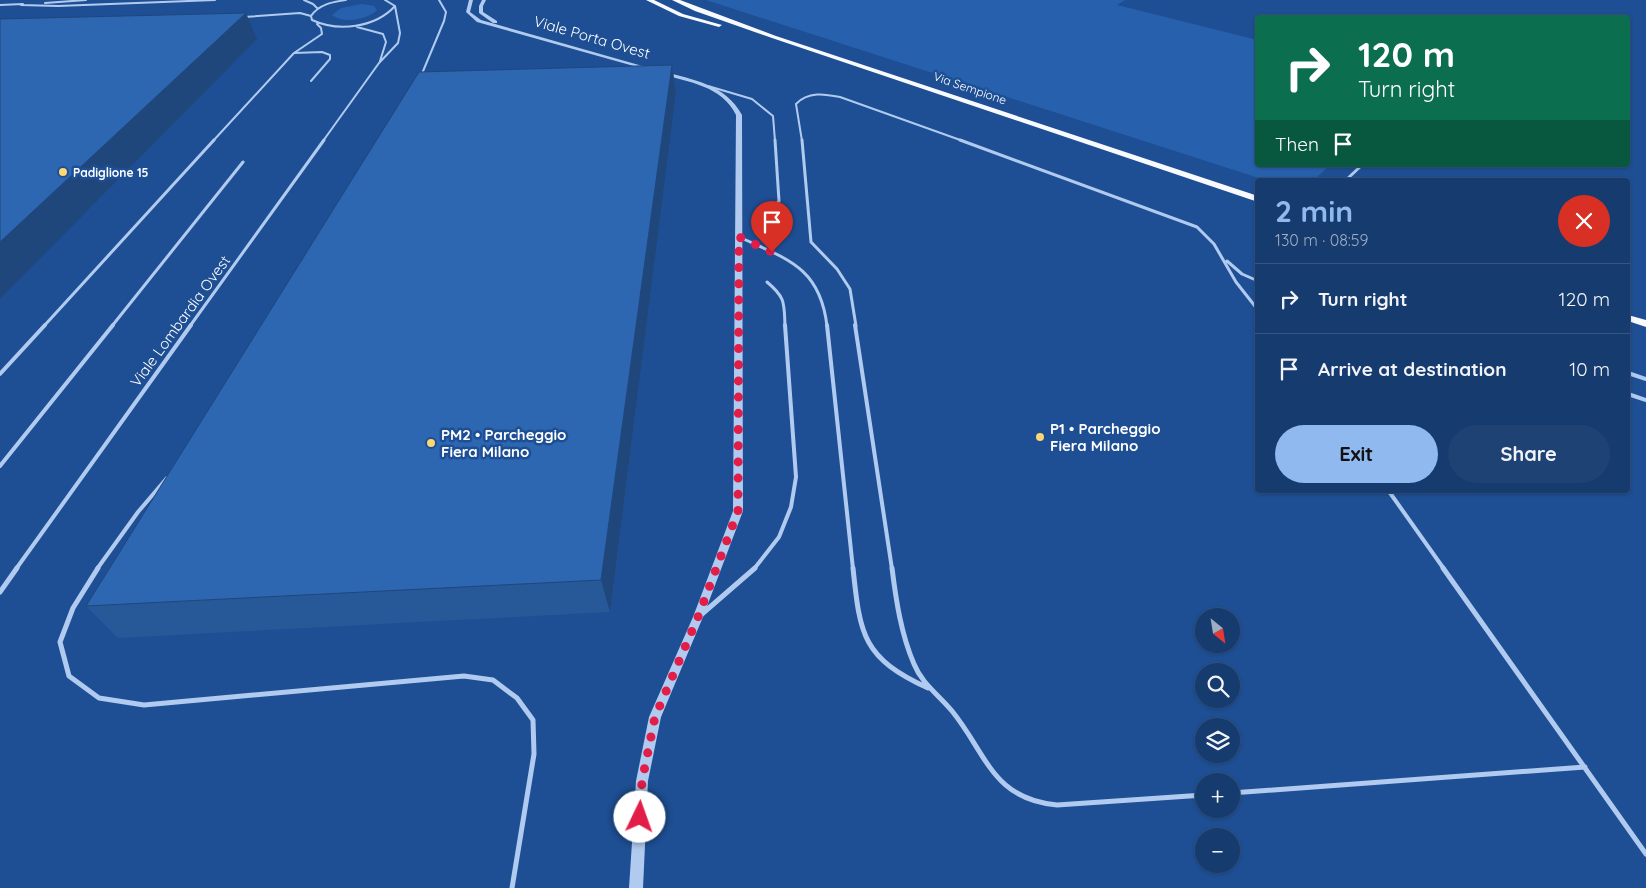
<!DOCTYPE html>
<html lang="en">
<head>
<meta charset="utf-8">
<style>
	:root { --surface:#163b6f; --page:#1f4274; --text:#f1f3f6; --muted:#9eadc3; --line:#355582; --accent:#90b9f0 }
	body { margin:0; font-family:Quicksand,sans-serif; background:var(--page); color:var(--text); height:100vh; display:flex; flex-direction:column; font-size:19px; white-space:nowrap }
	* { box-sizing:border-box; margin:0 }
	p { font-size:16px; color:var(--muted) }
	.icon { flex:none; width:28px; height:28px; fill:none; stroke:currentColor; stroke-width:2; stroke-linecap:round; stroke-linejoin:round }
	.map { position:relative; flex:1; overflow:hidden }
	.details { position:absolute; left:1255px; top:178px; width:375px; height:315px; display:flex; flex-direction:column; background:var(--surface); border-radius:5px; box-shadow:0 1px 4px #0004,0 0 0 1px var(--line) }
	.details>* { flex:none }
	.banner { position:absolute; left:1255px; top:15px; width:375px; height:152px; border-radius:5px; box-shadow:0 1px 4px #0004,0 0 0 1px var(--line); background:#0b6e4f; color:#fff; overflow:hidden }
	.needle { width:32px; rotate:150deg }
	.controls { position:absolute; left:1195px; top:608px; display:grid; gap:10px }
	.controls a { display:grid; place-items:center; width:45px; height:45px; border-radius:50%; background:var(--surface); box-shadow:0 1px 4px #0004,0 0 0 1px var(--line); font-size:25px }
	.pin { position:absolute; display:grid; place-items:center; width:42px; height:42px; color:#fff; margin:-51px -21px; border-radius:50% 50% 50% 0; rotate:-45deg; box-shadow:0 0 5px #0007 }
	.pin .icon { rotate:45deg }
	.me { position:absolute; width:55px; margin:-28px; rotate:3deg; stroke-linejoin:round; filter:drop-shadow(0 0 4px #0008) }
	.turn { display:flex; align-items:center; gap:18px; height:105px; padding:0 20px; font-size:22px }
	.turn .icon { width:65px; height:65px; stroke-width:2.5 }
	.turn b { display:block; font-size:35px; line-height:42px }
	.then { display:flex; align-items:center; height:48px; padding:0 20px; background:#0003; gap:10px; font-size:19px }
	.round { display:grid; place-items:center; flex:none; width:52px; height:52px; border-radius:26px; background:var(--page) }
	.head { display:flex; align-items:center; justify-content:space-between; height:85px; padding:0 20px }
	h1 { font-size:30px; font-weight:700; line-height:38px; color:var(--accent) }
	.cta { display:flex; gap:10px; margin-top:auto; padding:10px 20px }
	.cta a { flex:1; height:58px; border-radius:30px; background:var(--accent); color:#111; font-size:20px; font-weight:700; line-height:58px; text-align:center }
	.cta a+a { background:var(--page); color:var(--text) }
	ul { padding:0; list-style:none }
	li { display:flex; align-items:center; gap:15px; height:70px; padding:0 20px; border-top:1px solid var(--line) }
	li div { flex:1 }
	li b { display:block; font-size:19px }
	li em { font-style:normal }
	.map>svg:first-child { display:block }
</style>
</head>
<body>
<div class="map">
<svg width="1646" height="888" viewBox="0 0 1646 888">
	<rect width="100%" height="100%" fill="#1e4f94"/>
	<path fill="#2761ad" d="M706 0H1125L1117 5 1257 40 1258 165H1330L1314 180H1265Z
		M362 4 374 6 377 10C367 20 343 24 332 15L341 8Z"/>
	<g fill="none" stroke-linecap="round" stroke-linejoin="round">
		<path stroke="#b0cbef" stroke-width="2" d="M304 0 313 4 318 9
			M346 0C333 2 319 4 311 16L312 20C338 32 375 28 395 6L385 0
			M45 3 86 0
			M0 5 23 4
			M21 5 58 6 215 0
			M244 17 300 13 311 16
			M357 27 383 34 386 42 380 61
			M294 53 322 52 330 55V59L311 81
			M421 76 444 21 446 12 439 0
			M708 86 752 99 773 116 775 141
			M213 141 294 53 322 34 321 28 317 24
			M323 141 379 63 398 43 400 33 395 6
			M802 141 796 104C808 91 825 94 840 97L963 141"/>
		<path stroke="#b0cbef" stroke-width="3" d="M802 140 811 242 837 269 850 289 856 326
			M960 140 1197 227 1214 244 1236 282 1258 310
			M1346 180 1362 165
			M763 215 772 210 779 201 775 140
			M739 237C787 259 820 267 827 326
			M1227 261 1242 274 1258 281
			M767 282C786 298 784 303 785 326
			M44 326 214 140
			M112 326 243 162
			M190 326 324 140"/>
		<path stroke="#b0cbef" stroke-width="4" d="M827 325 853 569
			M855 325 892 569
			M1628 373 1646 379
			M0 374 45 325
			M1628 394 1646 400
			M0 466 113 325
			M1388 490 1444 569
			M16 569 191 325
			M97 569 138 512 167 478
			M754 569 779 537 791 507 796 477 785 325"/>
		<path stroke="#b0cbef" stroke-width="5" d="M98 568 73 608 60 642 69 676 99 698 144 705 464 676 493 680 517 698 533 720 534 754 512 888
			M853 568C860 636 863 658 928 688
			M892 568C896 600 901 634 914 664 922 684 939 695 952 711 987 754 992 799 1057 805L1204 795
			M1443 568 1646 854
			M0 592 17 568
			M702 614 755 568
			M1231 793 1585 767"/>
		<path fill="#b0cbef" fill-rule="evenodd" d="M469 0H473L470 12 481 20 653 69 648 70 477 22 466 12Z
			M482 0H486L483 6V12L497 21V23H493L479 13V6Z
			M662 71C693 80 725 84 742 115L743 511 703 617 661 717 648 781 643 888H629L636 781 649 717 693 617 733 511 736 115C722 86 689 82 660 74V72Z"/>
		<path fill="#f8faff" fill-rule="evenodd" d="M646 0H654L683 14 722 25 719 27 679 16Z
			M672 0H680L776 36 1258 196V202L772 38 695 11Z
			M1628 315 1646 320V327L1628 321Z"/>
	</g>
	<path fill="#275898" d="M672 65 676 93 610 612 118 638 86 606Z"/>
	<path fill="#20477c" d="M246 13 257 39 0 299V242Z
		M672 65 676 93 610 612 601 580Z"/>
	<path fill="#2d66b1" stroke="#20477c" d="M246 13 0 242V19Z
		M672 65 601 580 86 606 419 72Z"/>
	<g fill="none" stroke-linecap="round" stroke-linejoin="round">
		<path stroke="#e11d48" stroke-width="9" stroke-dasharray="0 16.2" d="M640 817 642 781 655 717 698 617 738 511 739 237 772 252"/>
	</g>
	<g fill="#fdd76f" stroke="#1e4f94" stroke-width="2">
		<circle cx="63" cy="172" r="5"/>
		<circle cx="1040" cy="437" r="5"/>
		<circle cx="431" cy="443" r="5"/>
	</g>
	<g text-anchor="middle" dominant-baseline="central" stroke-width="5" stroke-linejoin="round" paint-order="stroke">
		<g font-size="12" fill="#fff" stroke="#1e4f94">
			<text transform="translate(970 88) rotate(19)">Via Sempione</text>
		</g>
		<g font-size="12" font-weight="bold" fill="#fff" stroke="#1e4f94" text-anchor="start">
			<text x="73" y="172">Padiglione 15</text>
		</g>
		<g font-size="15" fill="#fff" stroke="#1e4f94">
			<text transform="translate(592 37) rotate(16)">Viale Porta Ovest</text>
			<text transform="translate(180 321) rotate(-54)">Viale Lombardia Ovest</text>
		</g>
		<g font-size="15" font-weight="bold" fill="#fff" stroke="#1e4f94" text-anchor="start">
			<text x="1050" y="428">P1 • Parcheggio<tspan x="1050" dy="17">Fiera Milano</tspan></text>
			<text x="441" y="434">PM2 • Parcheggio<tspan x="441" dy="17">Fiera Milano</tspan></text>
		</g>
	</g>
</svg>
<div class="controls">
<a><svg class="needle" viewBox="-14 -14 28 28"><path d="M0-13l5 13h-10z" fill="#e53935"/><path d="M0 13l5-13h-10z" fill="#9eadc3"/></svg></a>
<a><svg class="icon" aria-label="search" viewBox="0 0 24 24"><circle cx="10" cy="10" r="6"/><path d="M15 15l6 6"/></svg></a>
<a><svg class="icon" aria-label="layers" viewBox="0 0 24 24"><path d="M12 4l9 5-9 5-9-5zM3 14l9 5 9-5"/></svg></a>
<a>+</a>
<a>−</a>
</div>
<div class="pin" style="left:772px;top:252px;background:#d93025"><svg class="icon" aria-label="arrive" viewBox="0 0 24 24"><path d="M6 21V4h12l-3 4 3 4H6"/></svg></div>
<svg class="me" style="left:640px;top:817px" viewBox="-20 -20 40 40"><circle r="19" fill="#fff"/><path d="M0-13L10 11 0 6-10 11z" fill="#e11d48"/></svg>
<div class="banner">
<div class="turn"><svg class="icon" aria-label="right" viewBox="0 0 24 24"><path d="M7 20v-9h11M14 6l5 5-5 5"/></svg><div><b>120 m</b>Turn right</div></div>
<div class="then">Then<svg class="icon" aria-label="arrive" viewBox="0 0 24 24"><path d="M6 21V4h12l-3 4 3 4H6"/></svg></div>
</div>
<section class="details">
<div class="head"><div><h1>2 min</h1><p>130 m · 08:59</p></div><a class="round" style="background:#d93025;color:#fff"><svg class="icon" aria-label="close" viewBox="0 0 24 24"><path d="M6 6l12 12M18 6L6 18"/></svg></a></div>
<ul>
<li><svg class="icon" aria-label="right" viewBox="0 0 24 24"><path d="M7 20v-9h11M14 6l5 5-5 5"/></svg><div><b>Turn right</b></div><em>120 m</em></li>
<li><svg class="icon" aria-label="arrive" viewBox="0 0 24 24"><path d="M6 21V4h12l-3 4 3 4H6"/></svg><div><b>Arrive at destination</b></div><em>10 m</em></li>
</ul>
<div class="cta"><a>Exit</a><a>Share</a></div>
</section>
</div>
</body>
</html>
